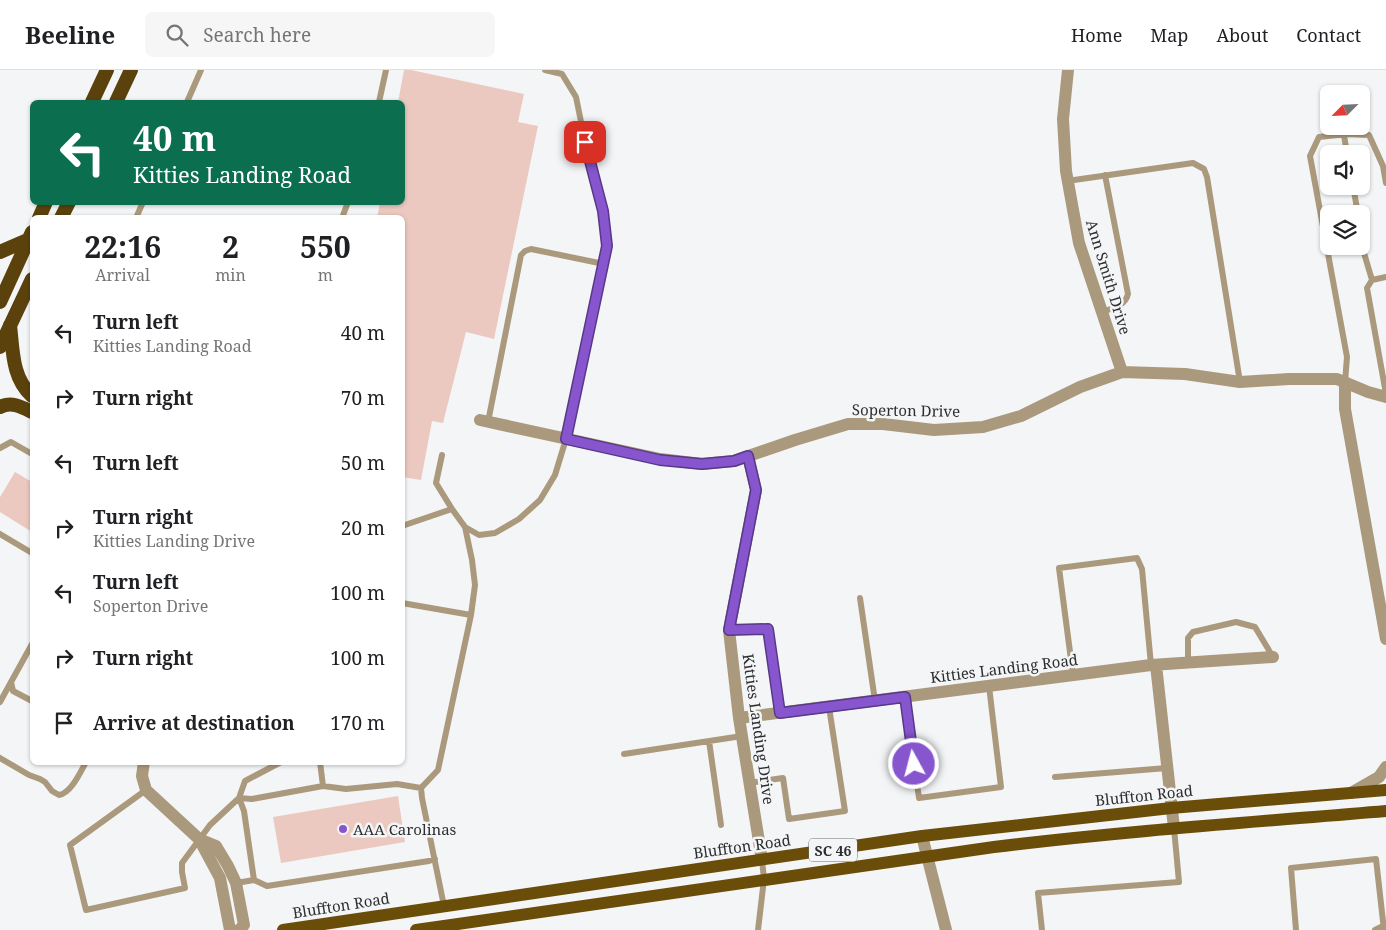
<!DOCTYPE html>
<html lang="en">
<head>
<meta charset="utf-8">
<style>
	:root { --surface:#fff; --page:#f6f6f6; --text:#202124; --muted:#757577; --line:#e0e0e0 }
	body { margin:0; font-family:"Noto Serif",serif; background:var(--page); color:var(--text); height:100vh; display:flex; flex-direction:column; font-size:19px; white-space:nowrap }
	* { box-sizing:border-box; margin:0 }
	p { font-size:16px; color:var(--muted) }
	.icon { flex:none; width:28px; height:28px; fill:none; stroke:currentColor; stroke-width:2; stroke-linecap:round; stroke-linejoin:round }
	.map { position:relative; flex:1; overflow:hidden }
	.sheet { position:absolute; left:30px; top:145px; width:375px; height:550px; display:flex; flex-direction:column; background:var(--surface); border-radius:8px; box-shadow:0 1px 4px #0004 }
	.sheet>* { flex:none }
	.top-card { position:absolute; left:30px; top:30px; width:375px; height:105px; border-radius:8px; box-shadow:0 1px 4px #0004; background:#0b6e4f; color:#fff; overflow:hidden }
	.needle { width:32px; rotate:246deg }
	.buttons { position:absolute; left:1320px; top:15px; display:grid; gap:10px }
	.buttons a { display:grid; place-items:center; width:50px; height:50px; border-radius:8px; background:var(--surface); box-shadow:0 1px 4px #0004; font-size:25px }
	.pin { position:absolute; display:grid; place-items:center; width:42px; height:42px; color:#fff; margin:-21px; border-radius:10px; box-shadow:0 2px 8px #0006 }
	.me { position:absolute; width:55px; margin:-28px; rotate:353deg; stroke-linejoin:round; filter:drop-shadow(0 0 4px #0008) }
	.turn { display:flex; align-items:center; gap:18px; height:105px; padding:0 20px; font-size:22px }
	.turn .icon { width:65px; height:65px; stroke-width:2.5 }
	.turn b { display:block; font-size:35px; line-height:42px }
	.eta { display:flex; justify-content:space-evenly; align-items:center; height:85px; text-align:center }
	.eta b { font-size:30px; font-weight:700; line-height:35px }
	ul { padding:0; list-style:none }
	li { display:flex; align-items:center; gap:15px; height:65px; padding:0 20px }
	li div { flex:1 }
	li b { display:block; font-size:19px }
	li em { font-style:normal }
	header { display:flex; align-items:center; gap:30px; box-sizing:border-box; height:70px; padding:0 25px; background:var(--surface); border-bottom:1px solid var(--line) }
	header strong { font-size:24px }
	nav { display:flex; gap:28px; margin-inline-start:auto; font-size:18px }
	.search { width:350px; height:45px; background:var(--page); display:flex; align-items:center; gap:12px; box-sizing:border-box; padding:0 18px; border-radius:8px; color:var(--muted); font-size:19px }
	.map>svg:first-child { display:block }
</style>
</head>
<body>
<header>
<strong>Beeline</strong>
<div class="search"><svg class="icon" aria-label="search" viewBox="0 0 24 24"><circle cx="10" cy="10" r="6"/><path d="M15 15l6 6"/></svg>Search here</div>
<nav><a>Home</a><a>Map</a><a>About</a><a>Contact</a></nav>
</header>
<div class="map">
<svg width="1386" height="860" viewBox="0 0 1386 860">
	<rect width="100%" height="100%" fill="#f4f5f7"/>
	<path fill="#ecc9c0" d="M404 0H411L524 24 518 52 538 56 494 269 466 262 443 353 432 351 421 410 402 407V148H377L380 132H402V32H398Z
		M15 402 32 412V462L0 442V427Z
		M398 726 405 772 281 793 273 747Z"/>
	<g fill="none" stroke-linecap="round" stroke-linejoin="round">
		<path stroke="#aa997c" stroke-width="6" d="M187 32 201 0
			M379 32 386 0
			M1344 65 1347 84
			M1067 111 1193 93 1204 99 1207 107 1240 312
			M1353 116 1358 144
			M136 148 143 132
			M342 148 348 132
			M1361 165 1364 183 1372 210
			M1386 207 1372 210 1367 218 1386 324
			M1102 242C1113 238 1125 236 1128 224L1105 105
			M1345 312 1347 287 1310 86 1319 67 1347 64 1369 65 1383 96 1386 113
			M488 352 521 185 525 181 531 179 604 194
			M0 378 11 372 32 384
			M442 385 436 413 452 439
			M402 456 452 439 465 457 479 465 495 463 519 449 540 430 555 405 566 369 607 176 603 141 588 86 576 27 562 4 545 0
			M0 464 32 483
			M860 528 875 631
			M402 533 471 545
			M729 560 767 559 781 643
			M1188 593V568L1193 562 1236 552 1255 557 1273 587
			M1073 605 1059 498 1137 488 1142 499 1151 595
			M11 612 13 621 32 631
			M905 627 919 728 1001 717 989 616
			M0 632 32 574
			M709 671 721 755
			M624 684 742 666
			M0 688 29 705 40 709 45 712 52 721 59 725C71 723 80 703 86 692
			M1055 707 1167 698
			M749 713 783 708 789 749 845 741 829 637
			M323 716 346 719 397 714 421 718
			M146 720 70 775 86 840 185 818 182 802V793L210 755 239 728 252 729 323 716 320 692
			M254 810 244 741 239 728 245 711 281 692
			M236 813 254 810 267 816 429 791 435 789
			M444 836 422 728 421 718 438 700 471 545 475 515 472 490 465 457
			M758 860 764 809 762 790
			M1042 860 1038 823 1179 812 1174 758
			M1296 860 1291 798 1376 789 1384 860
			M1375 860 1383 856"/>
		<path stroke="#aa997c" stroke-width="12" d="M1068 0 1063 49 1066 101 1079 173 1122 302
			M1345 312V339L1386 569
			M480 350 660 389 702 394 734 391 795 370 848 354H883L934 360 983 357 1021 346 1080 317 1122 302 1185 304 1240 312 1289 309H1337L1368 322 1386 327
			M748 386 756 420 729 560 739 648 762 790
			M1156 595 1174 758
			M739 648 1151 595 1273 587
			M144 692 142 706 146 720 199 769 216 776 228 796 236 813 244 855 239 860
			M1351 723 1379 707 1386 697
			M922 766 946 860
			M199 769 220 808 230 860"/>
		<path stroke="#6b4d0a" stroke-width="12" d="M283 860 922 766 1171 738 1386 720
			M416 860 994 777C1124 761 1255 752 1386 741"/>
		<path stroke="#5b420c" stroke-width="14" d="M92 32 107 0
			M116 32 131 0
			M39 148 46 132
			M61 148 69 132
			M0 182 30 169
			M0 232 32 162
			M10 255C13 281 12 308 32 326
			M0 277 32 209
			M0 337C11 331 22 337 32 342"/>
	</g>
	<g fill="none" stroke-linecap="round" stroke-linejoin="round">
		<g stroke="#583887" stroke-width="12">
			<path id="route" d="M585 72 603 141 607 176 566 369 660 390 702 394 734 391 748 386 756 420 729 560 768 559 780 643 905 627 914 694"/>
		</g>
		<use href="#route" stroke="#8756cf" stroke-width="9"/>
	</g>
	<circle fill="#8756cf" stroke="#f4f5f7" stroke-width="2" cx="343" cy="759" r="5"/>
	<g text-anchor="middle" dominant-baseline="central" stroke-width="5" stroke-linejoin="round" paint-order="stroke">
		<rect fill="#f4f5f7" stroke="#696a6b" stroke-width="1" x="809" y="768.5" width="48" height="23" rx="4"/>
		<g font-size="14" font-weight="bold" fill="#2d2e2f">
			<text x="833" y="780">SC 46</text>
		</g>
		<g font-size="15" fill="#2d2e2f" stroke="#f4f5f7">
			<text transform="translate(1109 207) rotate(73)">Ann Smith Drive</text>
			<text transform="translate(906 340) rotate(1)">Soperton Drive</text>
			<text transform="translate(1004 598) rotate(-7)">Kitties Landing Road</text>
			<text transform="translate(759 659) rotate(82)">Kitties Landing Drive</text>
			<text transform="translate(1144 725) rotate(-6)">Bluffton Road</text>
			<text transform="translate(742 776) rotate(-8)">Bluffton Road</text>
			<text transform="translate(341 835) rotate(-9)">Bluffton Road</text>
		</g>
		<g font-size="15" fill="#2d2e2f" stroke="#f4f5f7" text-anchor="start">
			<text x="353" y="759">AAA Carolinas</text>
		</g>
	</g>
</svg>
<div class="buttons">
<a><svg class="needle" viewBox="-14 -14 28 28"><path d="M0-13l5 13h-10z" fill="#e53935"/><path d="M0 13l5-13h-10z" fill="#757577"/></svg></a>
<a><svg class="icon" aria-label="sound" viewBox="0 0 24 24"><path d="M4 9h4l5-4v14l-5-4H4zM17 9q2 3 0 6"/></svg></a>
<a><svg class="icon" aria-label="layers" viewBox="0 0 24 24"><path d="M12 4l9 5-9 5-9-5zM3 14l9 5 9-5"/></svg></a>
</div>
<div class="pin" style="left:585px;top:72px;background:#d93025"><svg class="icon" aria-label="arrive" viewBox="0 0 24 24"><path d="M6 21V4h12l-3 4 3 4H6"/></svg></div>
<svg class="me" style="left:914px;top:694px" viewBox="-20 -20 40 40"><circle r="17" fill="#8756cf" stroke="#fff" stroke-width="3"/><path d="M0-11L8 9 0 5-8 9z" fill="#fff"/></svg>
<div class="top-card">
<div class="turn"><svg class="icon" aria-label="left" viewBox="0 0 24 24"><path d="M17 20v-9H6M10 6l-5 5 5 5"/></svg><div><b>40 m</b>Kitties Landing Road</div></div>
</div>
<section class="sheet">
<div class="eta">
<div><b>22:16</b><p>Arrival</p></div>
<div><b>2</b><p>min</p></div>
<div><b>550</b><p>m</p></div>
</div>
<ul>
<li><svg class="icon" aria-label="left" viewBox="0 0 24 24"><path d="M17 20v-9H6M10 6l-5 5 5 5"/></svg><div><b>Turn left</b><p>Kitties Landing Road</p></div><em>40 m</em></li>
<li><svg class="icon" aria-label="right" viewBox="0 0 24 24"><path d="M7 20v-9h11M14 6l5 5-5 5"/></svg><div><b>Turn right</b></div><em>70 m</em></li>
<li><svg class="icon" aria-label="left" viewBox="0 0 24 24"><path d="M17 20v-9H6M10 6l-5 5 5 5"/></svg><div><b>Turn left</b></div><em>50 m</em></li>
<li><svg class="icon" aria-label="right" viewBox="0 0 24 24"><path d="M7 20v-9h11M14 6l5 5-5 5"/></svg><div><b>Turn right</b><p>Kitties Landing Drive</p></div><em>20 m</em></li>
<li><svg class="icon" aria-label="left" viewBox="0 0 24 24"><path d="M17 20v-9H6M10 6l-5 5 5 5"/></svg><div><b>Turn left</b><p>Soperton Drive</p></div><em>100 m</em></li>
<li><svg class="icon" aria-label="right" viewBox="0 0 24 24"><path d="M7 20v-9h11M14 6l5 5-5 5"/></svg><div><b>Turn right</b></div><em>100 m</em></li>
<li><svg class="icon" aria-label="arrive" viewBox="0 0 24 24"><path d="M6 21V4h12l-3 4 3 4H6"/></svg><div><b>Arrive at destination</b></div><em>170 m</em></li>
</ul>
</section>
</div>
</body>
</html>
